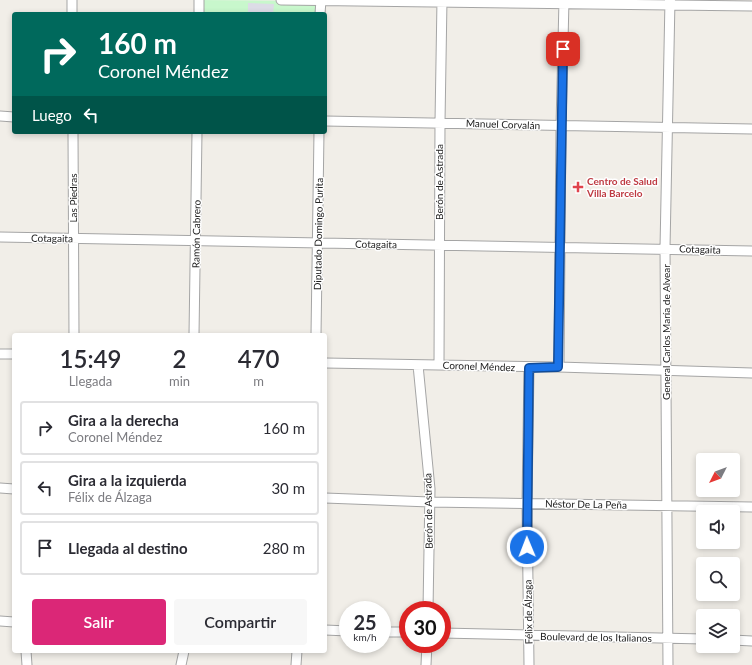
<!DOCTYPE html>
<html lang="es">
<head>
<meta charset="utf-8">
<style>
	:root { --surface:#fff; --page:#f7f7f7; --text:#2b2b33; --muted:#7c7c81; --line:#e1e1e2; --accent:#db2777 }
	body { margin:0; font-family:Lato,sans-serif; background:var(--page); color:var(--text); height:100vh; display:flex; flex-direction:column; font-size:15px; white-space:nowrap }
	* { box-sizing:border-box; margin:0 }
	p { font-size:13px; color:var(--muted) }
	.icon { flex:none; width:22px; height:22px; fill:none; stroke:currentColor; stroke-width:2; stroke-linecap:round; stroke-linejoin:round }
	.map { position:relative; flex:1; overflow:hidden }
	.sheet { position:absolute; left:12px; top:333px; width:315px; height:320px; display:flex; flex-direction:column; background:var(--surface); border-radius:4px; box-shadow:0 2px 6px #0003 }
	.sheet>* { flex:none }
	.top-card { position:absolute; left:12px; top:12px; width:315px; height:122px; border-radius:4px; box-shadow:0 2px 6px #0003; background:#00695c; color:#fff; overflow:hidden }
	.needle { width:26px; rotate:228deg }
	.buttons { position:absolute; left:696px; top:453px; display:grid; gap:8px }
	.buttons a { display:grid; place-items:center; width:44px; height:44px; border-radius:4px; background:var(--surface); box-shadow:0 2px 6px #0003; font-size:20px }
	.speed { position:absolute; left:339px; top:601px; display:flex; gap:8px; font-size:20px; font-weight:700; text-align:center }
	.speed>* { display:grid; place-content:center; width:52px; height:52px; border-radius:50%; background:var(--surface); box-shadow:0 2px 6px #0003; line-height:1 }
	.speed small { font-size:10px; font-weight:400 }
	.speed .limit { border:6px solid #d22; background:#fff; color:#111 }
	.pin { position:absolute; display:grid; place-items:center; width:34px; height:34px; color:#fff; margin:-17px; border-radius:8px; box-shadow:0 2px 6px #0006 }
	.me { position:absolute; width:44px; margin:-22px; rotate:359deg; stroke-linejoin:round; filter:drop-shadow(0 0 3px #0008) }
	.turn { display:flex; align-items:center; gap:14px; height:84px; padding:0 20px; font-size:18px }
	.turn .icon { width:52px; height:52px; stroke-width:2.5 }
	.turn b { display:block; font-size:28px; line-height:34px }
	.then { display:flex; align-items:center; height:38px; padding:0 20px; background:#0003; gap:8px; font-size:15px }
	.eta { display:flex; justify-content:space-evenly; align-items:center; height:68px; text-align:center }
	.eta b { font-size:24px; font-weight:600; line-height:28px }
	.primary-button { display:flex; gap:8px; margin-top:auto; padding:8px 20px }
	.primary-button a { flex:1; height:46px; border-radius:4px; background:var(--accent); color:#fff; font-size:16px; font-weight:600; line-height:46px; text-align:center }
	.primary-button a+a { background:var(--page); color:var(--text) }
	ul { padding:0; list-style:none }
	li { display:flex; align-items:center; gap:12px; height:54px; margin:0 8px 6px; padding:0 12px; border:2px solid var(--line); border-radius:4px }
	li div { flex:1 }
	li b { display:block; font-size:15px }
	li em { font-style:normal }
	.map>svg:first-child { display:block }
</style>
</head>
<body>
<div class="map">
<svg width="752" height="665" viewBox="0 0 752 665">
	<rect width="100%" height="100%" fill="#f1eee8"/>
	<path fill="#c8f7cc" d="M199 0 321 1 320 14H199Z"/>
	<path fill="#dcdce6" d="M248 3 274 4 273 14H248Z"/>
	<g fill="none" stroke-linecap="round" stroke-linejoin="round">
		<g stroke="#a5a5a5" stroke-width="11">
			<path id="minor" d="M72 0V14
				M281 0 752 6
				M199 14V0
				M320 14 321 0
				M0 116 14 117
				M325 121 752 129
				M73 132 74 335
				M0 237 752 251
				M194 335 197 132
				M316 335 319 132
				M0 354H14
				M325 363 559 367 752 373
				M418 365 430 489 428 610
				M439 365 440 122 442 0
				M559 367 561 126 564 0
				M0 488 14 489
				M325 498 430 502 752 507
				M0 621 14 622
				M325 630 348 631
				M382 632H408
				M442 633 703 639
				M733 640 752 641
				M26 651 27 665
				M181 665 184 651
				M296 665 297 651
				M426 665 427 644
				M529 665 527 503 529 368
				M668 665 665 248 670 0"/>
		</g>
		<use href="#minor" stroke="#fff" stroke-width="9"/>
	</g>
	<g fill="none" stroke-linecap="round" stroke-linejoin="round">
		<g stroke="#114b97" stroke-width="10">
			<path id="route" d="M527 547 529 368 558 367 563 49"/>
		</g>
		<use href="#route" stroke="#1a73e8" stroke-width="7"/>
	</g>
	<path fill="#e0444e" stroke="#fff" stroke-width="1.5" d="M576 181h4v4h4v4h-4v4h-4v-4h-4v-4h4z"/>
	<g text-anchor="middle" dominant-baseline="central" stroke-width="3" stroke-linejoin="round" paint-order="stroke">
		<g font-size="10" fill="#212121" stroke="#fff">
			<text transform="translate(503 124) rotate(2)">Manuel Corvalán</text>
			<text transform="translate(439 182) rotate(-90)">Berón de Astrada</text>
			<text transform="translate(73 198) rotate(-90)">Las Piedras</text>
			<text transform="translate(196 234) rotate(-89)">Ramón Cabrero</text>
			<text transform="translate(318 234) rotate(-89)">Diputado Domingo Purita</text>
			<text transform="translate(52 238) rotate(1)">Cotagaita</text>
			<text transform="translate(376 244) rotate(1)">Cotagaita</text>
			<text transform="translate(700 249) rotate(2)">Cotagaita</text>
			<text transform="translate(666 332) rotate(-90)">General Carlos María de Alvear</text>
			<text transform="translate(479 366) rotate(2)">Coronel Méndez</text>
			<text transform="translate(586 504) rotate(1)">Néstor De La Peña</text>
			<text transform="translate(428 511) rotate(-91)">Berón de Astrada</text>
			<text transform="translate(528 612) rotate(-91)">Félix de Álzaga</text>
			<text transform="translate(596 637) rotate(1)">Boulevard de los Italianos</text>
		</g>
		<g font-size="10" font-weight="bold" fill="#be3a42" stroke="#fff" text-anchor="start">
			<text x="587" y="181">Centro de Salud<tspan x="587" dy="12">Villa Barcelo</tspan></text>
		</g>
	</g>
</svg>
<div class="buttons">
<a><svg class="needle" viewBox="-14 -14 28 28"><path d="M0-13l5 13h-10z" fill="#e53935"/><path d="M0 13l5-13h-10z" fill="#7c7c81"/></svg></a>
<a><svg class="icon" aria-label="sound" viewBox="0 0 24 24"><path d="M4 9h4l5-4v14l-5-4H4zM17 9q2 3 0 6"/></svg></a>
<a><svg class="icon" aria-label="search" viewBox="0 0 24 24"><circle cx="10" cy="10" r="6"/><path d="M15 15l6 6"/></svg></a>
<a><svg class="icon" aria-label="layers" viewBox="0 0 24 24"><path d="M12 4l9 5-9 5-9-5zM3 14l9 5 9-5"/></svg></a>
</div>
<div class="speed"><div>25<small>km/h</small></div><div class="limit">30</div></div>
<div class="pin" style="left:563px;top:49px;background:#d93025"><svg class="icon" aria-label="arrive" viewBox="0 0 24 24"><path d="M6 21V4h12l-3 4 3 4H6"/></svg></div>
<svg class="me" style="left:527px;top:547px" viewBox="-20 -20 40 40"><circle r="17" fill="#1a73e8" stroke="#fff" stroke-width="3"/><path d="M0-11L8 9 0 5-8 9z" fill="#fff"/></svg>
<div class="top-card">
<div class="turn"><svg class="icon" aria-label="right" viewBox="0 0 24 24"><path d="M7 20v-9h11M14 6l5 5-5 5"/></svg><div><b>160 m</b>Coronel Méndez</div></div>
<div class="then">Luego<svg class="icon" aria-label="left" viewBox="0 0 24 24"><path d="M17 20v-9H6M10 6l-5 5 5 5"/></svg></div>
</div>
<section class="sheet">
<div class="eta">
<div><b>15:49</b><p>Llegada</p></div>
<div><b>2</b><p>min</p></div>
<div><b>470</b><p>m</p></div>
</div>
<ul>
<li><svg class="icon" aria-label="right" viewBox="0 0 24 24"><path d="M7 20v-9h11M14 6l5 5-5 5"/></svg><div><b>Gira a la derecha</b><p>Coronel Méndez</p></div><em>160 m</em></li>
<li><svg class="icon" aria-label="left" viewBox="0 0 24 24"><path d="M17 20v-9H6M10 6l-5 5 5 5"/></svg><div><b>Gira a la izquierda</b><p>Félix de Álzaga</p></div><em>30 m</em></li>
<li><svg class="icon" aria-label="arrive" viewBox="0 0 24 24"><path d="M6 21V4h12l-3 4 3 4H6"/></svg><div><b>Llegada al destino</b></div><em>280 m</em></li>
</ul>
<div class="primary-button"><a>Salir</a><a>Compartir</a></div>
</section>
</div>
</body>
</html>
